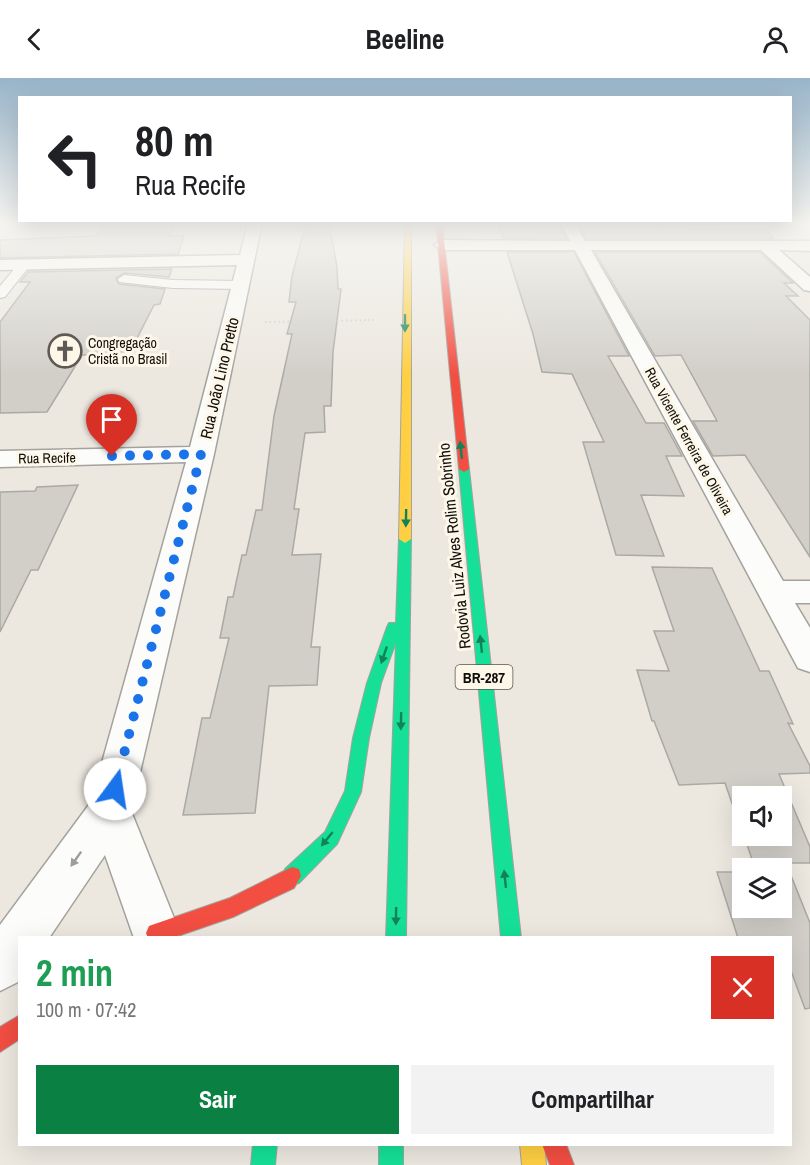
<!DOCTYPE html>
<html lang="pt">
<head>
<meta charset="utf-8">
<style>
	:root { --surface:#fff; --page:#f2f2f2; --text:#202124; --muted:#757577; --accent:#0b8043 }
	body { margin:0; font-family:"Archivo Narrow",sans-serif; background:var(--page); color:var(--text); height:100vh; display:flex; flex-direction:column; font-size:22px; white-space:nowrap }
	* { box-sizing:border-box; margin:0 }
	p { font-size:20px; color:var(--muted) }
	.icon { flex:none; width:33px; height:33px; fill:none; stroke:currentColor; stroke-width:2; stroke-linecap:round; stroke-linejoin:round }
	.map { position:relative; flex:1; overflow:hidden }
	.side { position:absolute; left:18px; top:858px; width:774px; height:210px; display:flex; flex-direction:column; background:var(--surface); border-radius:0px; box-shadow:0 6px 24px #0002 }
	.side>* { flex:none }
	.guide { position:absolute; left:18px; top:18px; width:774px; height:126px; border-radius:0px; box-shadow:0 6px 24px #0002; background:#fff; color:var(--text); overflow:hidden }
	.buttons { position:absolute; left:732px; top:708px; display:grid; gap:12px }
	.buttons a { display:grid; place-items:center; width:60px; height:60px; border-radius:0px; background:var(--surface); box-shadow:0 6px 24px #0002; font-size:30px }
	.pin { position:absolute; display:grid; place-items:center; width:51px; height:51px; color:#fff; margin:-62px -26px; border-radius:50% 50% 50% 0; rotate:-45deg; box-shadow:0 0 6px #0007 }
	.pin .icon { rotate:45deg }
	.me { position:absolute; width:66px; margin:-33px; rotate:14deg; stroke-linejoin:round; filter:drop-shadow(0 0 4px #0008) }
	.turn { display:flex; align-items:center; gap:21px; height:126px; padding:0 18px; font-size:27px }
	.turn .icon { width:78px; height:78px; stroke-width:2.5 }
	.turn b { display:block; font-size:42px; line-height:51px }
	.round { display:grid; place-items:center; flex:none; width:63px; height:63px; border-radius:0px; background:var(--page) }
	.head { display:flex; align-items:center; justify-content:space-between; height:102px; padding:0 18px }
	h1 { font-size:36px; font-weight:700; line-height:45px; color:#1e9e55 }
	.button { display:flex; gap:12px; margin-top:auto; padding:12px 18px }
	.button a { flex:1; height:69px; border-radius:0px; background:var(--accent); color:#fff; font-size:24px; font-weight:700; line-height:69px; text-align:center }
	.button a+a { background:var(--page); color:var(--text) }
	header { display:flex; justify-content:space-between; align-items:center; height:78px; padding:0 18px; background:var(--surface); font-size:27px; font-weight:700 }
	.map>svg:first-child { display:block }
</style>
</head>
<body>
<header><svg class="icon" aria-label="back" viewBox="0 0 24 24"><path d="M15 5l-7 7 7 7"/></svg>Beeline<svg class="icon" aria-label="person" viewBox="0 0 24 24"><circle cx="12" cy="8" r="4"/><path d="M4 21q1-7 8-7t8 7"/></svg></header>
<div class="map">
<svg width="810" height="1087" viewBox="0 0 810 1087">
	<rect width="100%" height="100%" fill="#ece8e0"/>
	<path fill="#d2cfc9" stroke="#aba9a3" stroke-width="1.5" d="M106 145H176L169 158H184L178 176 0 180V162L95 158Z
		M306 145H329L337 189 338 211H341L333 274 331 328H324L325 354 305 355 294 431H299L292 477 321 476 311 569H320L317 607 269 608 255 735 183 737 202 640H210L229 560H220L228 519H233L242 477H246L256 432H262L274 338 292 256H287L296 224H289L292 198Z
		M498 145H559L566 161 503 160Z
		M577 145H654L658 150 764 151 774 161H586Z
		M507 174H574L629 278H608L646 345H664L682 378H666L684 418 641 417 664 478 616 477 583 364H604L572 296 542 294 533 256Z
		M595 174H760L793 205H784L798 218H786L810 242V479L745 377 713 378 693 343H717L681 277 655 278Z
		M172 191 169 199 124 195 116 200 119 206 165 211 160 226 154 227 129 276 82 277 47 334 0 335V244L30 204H20L28 194Z
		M78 407 38 492H31L0 554V414L35 413 37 409Z
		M652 489 712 490 760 593H769L793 646 788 645 810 688V695L779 696 810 769V785H786L810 845V930L805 931 790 890V860H738L717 794H742V830H782V790H755L744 758H782V718H742V754L725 705 679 707 654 643H652L637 592 669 593 654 553H674Z"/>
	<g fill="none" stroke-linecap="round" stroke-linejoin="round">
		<g stroke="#a4a29c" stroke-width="2">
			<path id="lane" d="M25 182 31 186 5 219 0 220V208L21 183Z
				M124 197 173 202 241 203 248 207 241 211 173 210 119 204 118 201Z"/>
		</g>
		<g stroke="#a4a29c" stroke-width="3">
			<path id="street" d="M248 145H262L214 376 131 733 180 855 178 860H134L105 777 49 860H20V903L0 913V847L91 724 186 384 0 389V373L190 369 237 187 0 192V182L240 177Z
				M561 145H575L585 163H810V173L779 172 810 199V213L804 212 761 172H591L783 503H810V525H795L810 550V594L798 590 575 172H442L434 167 442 162 570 163Z"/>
		</g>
		<g stroke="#a4a29c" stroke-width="2">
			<path id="fast" d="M464 388 469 391 521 860H501L459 391Z
				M405 457 411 461 406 860H386L396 564 381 605 369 660 361 714 337 766 299 805 292 807 285 805 283 798 285 791 325 754 345 713 353 660 367 605 387 549 389 545H396L399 461Z
				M253 1066H277L275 1087H251Z
				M379 1066H403V1087H379Z"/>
		</g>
		<g stroke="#a4a29c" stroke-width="2">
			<path id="slow" d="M405 145H411V461L405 465 399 461Z
				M520 1066H544L546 1087H522Z"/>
		</g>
		<g stroke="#a4a29c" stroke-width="2">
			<path id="jam" d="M436 145H442L469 391 464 394 459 391Z
				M292 789 299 791 301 798 294 810 233 839 172 860H148L146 855 149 848 230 820Z
				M20 937V961L0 974V949Z
				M542 1066H566L574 1087H550Z"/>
		</g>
		<path stroke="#cdcdcb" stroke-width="2" stroke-dasharray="1.5 3" stroke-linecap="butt" d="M265 244 374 242"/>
		<use href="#lane" fill="#fcfcfa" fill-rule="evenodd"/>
		<use href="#street" fill="#fcfcfa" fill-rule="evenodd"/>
		<use href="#fast" fill="#16e098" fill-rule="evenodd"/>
		<use href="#slow" fill="#ffcf43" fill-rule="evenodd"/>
		<use href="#jam" fill="#f24e42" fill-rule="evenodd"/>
	</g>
	<defs><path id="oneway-solid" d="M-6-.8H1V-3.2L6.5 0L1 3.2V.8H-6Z" transform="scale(1.5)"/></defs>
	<g fill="#138258">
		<use href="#oneway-solid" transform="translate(405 245) rotate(90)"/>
		<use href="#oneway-solid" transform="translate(461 372) rotate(-96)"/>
		<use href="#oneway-solid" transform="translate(406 440) rotate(91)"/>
		<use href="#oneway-solid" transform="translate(481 566) rotate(-96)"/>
		<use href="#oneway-solid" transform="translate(384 577) rotate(109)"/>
		<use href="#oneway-solid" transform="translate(401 643) rotate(91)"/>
		<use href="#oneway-solid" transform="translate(327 761) rotate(129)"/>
		<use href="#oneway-solid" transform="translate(505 801) rotate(-96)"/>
		<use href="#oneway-solid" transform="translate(396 838) rotate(91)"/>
	</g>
	<use fill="#9e9d9a" href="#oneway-solid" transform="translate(76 781) rotate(125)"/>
	<linearGradient id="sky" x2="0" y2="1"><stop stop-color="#98b4c9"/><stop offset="0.49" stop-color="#f6f5f1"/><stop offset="1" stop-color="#f6f5f1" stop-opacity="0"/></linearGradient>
	<rect width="810" height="297" fill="url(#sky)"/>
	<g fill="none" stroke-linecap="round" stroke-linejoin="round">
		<path stroke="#1a73e8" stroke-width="10" stroke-dasharray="0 18" d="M112 378 201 376 115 711"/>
	</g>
	<defs>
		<g id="church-ring" transform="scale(1.725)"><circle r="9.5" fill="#fdf7e9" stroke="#5d5a55" stroke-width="1.5"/><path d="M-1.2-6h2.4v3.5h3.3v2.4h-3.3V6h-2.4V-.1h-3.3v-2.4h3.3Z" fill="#5d5a55"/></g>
	</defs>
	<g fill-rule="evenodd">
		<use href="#church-ring" x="65" y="273"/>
	</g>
	<g text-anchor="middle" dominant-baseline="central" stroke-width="6" stroke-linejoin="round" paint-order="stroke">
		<g font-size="14" fill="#100e0a" stroke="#fdf7e9" text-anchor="start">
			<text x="88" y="265">Congregação<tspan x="88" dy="16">Cristã no Brasil</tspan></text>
		</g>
		<g font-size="14" fill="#100e0a" stroke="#fdf7e9">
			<text transform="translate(689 363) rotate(61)">Rua Vicente Ferreira de Oliveira</text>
			<text transform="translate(47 380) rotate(-1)">Rua Recife</text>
		</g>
		<rect fill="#fdf7e9" stroke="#57544d" stroke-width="1.5" x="455.5" y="587" width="57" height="24" rx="4.5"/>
		<g font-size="15" font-weight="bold" fill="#100e0a">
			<text x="484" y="599">BR-287</text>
		</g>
		<g font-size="16" fill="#100e0a" stroke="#fdf7e9">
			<text transform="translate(219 300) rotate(-77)">Rua João Lino Pretto</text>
			<text transform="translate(454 468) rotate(-96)">Rodovia Luiz Alves Rolim Sobrinho</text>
		</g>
	</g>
</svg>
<div class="buttons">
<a><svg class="icon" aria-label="sound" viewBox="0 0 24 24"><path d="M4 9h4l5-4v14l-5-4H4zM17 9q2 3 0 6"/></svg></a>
<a><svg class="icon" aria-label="layers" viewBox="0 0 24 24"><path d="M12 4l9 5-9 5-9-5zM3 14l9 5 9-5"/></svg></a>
</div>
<div class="pin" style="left:112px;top:378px;background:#d93025"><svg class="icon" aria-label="arrive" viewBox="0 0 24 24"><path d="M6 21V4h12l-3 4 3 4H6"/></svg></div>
<svg class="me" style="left:115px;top:711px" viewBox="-20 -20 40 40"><circle r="19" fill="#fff"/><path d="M0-13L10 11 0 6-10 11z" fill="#1a73e8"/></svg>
<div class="guide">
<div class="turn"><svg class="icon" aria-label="left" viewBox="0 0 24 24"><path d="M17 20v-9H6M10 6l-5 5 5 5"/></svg><div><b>80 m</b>Rua Recife</div></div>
</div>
<section class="side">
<div class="head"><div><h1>2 min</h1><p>100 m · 07:42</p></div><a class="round" style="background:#d93025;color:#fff"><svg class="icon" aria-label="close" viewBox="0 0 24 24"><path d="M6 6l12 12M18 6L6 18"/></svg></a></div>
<div class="button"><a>Sair</a><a>Compartilhar</a></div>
</section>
</div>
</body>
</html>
